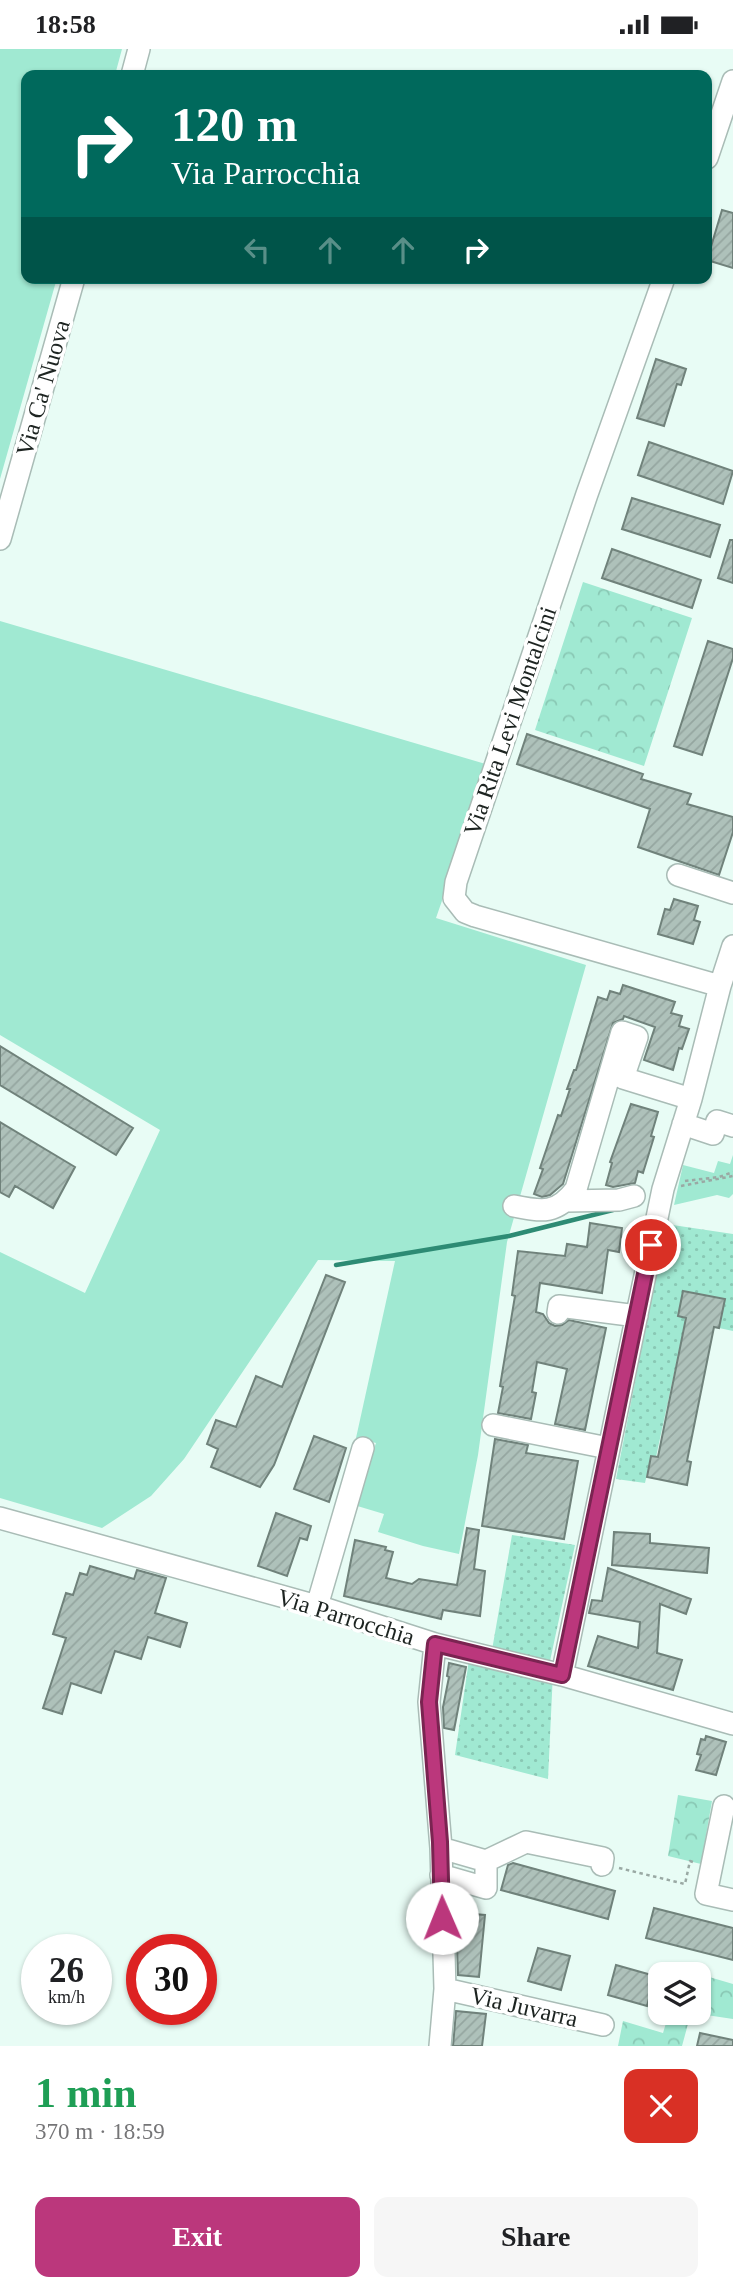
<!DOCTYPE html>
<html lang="en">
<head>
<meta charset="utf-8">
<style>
	:root { --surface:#fff; --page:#f6f6f6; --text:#202124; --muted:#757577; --accent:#bb377c }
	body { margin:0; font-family:"Times New Roman",serif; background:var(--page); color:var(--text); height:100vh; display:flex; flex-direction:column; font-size:26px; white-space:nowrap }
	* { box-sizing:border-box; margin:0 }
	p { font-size:23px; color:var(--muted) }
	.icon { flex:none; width:38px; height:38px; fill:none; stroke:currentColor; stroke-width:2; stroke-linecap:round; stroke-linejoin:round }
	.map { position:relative; height:1997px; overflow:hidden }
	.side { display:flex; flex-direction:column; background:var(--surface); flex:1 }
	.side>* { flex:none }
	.hud { position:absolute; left:21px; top:21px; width:691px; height:214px; border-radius:14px; box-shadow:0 2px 5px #0004; background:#00695c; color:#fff; overflow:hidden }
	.fabs { position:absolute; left:648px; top:1913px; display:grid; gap:14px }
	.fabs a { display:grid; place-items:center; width:63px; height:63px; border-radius:14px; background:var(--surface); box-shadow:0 2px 5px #0004; font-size:35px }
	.speed { position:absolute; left:21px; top:1885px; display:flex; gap:14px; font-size:35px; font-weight:700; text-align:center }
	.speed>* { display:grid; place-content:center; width:91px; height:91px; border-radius:50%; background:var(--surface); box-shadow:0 2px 5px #0004; line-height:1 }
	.speed small { font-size:18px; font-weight:400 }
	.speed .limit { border:10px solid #d22; background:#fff; color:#111 }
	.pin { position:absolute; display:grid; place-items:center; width:60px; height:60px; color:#fff; margin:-30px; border:4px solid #fff; border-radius:50%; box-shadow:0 2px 7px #0007 }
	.me { position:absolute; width:77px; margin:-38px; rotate:359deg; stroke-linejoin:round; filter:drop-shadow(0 0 5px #0008) }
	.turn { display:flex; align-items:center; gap:24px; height:147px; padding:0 35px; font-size:32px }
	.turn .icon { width:91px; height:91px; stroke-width:2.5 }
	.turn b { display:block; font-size:49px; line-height:60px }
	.lanes { display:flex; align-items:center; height:66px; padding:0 35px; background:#0003; justify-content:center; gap:35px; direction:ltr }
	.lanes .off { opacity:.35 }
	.round { display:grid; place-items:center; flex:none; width:74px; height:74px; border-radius:14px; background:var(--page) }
	.overview { display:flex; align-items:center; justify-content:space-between; height:119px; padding:0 35px }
	h1 { font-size:42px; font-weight:700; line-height:52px; color:#1e9e55 }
	.cta { display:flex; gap:14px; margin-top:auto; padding:14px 35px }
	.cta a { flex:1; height:80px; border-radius:14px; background:var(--accent); color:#fff; font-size:28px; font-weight:700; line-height:80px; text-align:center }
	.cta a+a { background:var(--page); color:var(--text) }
	.status { display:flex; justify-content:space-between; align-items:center; height:49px; padding:0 35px; background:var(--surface); direction:ltr }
	.status svg { height:19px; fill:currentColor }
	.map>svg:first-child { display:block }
</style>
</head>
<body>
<div class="status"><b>18:58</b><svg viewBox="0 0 49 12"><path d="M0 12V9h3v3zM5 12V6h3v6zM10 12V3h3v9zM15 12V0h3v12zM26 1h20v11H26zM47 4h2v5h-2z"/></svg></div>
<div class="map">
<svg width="733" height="1997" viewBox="0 0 733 1997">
	<defs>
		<pattern id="park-crowns" width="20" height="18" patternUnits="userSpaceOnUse" patternTransform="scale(1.75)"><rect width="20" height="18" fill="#a0e9d2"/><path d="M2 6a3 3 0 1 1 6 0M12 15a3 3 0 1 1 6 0" fill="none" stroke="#89c8b4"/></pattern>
		<pattern id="garden-dots" width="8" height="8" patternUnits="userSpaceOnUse" patternTransform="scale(1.75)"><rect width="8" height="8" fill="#a0e9d2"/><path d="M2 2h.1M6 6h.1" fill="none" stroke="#89c8b4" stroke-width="1.8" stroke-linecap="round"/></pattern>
		<pattern id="building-hatch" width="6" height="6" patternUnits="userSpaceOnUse" patternTransform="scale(1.75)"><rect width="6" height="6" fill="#aec1ba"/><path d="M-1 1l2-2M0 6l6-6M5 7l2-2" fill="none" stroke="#95a6a0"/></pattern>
	</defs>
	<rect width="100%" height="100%" fill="#e8fcf5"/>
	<path fill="#a0e9d2" d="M0 0H122L115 26H26V229H57L0 430Z
		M0 572 489 716 436 869 586 916 507 1193 478 1406 459 1505 423 1497 378 1483 384 1465 354 1456 376 1394 356 1389 395 1212 318 1211 184 1410 151 1447 102 1479 0 1449V1203L85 1244 160 1081 0 986Z
		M733 1106V1145L729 1149 717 1146 674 1156 683 1116 714 1124 718 1112 730 1115Z"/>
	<path fill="url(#park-crowns)" d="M583 533 692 569 644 717 535 681Z
		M678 1746 712 1752 701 1815 668 1807Z
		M682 1920 733 1935V1970L693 1964H698V1925H680Z
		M669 1964H691L682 1997H618L623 1972 663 1984Z"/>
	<path fill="url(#garden-dots)" d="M666 1175 733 1185V1282L719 1279 725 1250 683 1242 678 1267 686 1269 656 1408 651 1407 645 1434 616 1430Z
		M512 1486 575 1496 550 1612 492 1601Z
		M470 1604 553 1623 548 1730 455 1706Z"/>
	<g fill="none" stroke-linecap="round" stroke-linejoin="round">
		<path stroke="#2d8b74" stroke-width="4.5" d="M336 1216 509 1187 613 1161"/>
	</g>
	<path fill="url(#building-hatch)" stroke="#70827b" stroke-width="2" d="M722 161 733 164V219L707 211Z
		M656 310 686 320 681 336 677 335 664 377 637 369Z
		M649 393 733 422 723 455 638 426Z
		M632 449 720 476 710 508 622 480Z
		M730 491H733V534L718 529Z
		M612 500 701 531 692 559 602 529Z
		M708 592 733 600V609L702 706 674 697Z
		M527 685 643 725 641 730 691 745 687 755 733 768V783L719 826 638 798 650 760 517 715Z
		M674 850 698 857 694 871 700 873 693 895 658 885 665 860 670 861Z
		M623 936 675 953 671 964 682 967 679 977 689 980 682 1000 679 999 673 1021 644 1011 655 978 624 967 623 970 613 974 563 1135 550 1146 542 1148 534 1145 543 1120 540 1119 558 1066 561 1067 570 1040H567L574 1021H576L598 948 607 951 610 942 620 945Z
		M0 997 133 1079 116 1106 0 1036Z
		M631 1055 658 1063 651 1087 654 1088 643 1124 638 1122 635 1134 613 1138 606 1136 612 1114 610 1113Z
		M0 1073 75 1118 53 1159 15 1137 9 1148 0 1143Z
		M590 1174 622 1179 619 1203 608 1201 602 1244 540 1234 536 1263 543 1265 549 1274 555 1277 562 1276 569 1271 606 1279 585 1381 555 1375 567 1320 537 1313 532 1343 536 1344 531 1370 498 1364 503 1338 500 1337 515 1247 512 1246 518 1202 565 1207 567 1195 587 1198Z
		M326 1226 345 1233 274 1416 260 1438 211 1418 218 1400 207 1395 216 1371 236 1378 256 1327 282 1338Z
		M683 1242 725 1250 719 1279 714 1278 687 1412 691 1413 687 1436 647 1428 651 1407 658 1408 686 1269 678 1267Z
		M314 1387 346 1399 329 1453 294 1440Z
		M495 1390 528 1396 526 1404 578 1412 564 1490 482 1477Z
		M276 1464 311 1477 307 1491 300 1489 287 1527 258 1517Z
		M467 1479 479 1481 474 1520 485 1522 480 1567 443 1561 441 1570 344 1547 355 1491 386 1498 385 1501 393 1503 386 1529 412 1535 419 1530 457 1536Z
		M614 1483 650 1485V1494L709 1499 707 1524 612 1516Z
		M90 1517 134 1530 137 1521 166 1529 155 1564 187 1574 180 1598 148 1588 141 1610 115 1602 101 1644 71 1634 62 1665 43 1659 66 1589 53 1585 66 1544 73 1546 80 1524 87 1526Z
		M608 1519 691 1550 686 1565 660 1555 657 1604 682 1611 673 1641 588 1617 598 1587 638 1599 640 1573 589 1564 592 1551 602 1552Z
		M449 1614 466 1618 454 1681 444 1679 443 1658 449 1628 447 1627Z
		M706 1687 726 1693 716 1726 696 1721 701 1706 697 1705 701 1690 705 1691Z
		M513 1814 615 1842 608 1870 501 1841 508 1816Z
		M654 1859 733 1879V1911L646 1889Z
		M461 1864 485 1866 479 1928 458 1926 456 1869 460 1870Z
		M538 1899 570 1907 561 1941 528 1932Z
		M616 1916 655 1927 647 1957 608 1946Z
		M456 1962 486 1965 482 1997H453Z
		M700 1984 733 1991V1997H697Z"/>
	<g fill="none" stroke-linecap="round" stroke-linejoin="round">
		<g stroke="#a9bcb6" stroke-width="24">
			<path id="minor" d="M132 26 139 0
				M707 109 733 32
				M664 229 587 445 456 833 454 849 465 863 475 867 720 937
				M0 490 74 229
				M678 826 733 844
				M683 1075 713 1085 717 1072 733 1077
				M567 1152 619 1151 634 1147
				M514 1157C543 1163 557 1165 576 1140L622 983 637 988 623 1029 691 1050
				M558 1264 559 1257 637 1267
				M493 1376 608 1399
				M0 1469 317 1557 435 1595 562 1626 733 1675
				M317 1557 363 1399
				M435 1595 429 1653 441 1799 445 1940 440 1997
				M562 1626 663 1140 691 1050 720 937 733 897
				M724 1757 706 1845 733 1851
				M441 1799 486 1812 526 1793 603 1809 602 1816
				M441 1826 486 1839V1812
				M445 1940 603 1976"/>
		</g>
		<path stroke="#9aa9a4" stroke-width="2.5" stroke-dasharray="3.5 3.5" stroke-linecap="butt" d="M685 1132 719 1128 733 1123
			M681 1137 733 1127
			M619 1819 685 1835 690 1812 693 1813"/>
		<use href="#minor" stroke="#fff" stroke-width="21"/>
	</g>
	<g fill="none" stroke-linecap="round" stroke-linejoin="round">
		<g stroke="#7a2451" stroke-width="18">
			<path id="route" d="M442 1869 440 1793 429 1653 435 1595 562 1626 651 1196"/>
		</g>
		<use href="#route" stroke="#bb377c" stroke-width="12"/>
	</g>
	<g text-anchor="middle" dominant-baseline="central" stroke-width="7" stroke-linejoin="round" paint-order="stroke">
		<g font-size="24" fill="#1d2421" stroke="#fff">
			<text transform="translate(43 339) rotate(-74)">Via Ca' Nuova</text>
			<text transform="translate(510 672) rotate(-71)">Via Rita Levi Montalcini</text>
			<text transform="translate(346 1568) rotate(17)">Via Parrocchia</text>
			<text transform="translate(524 1958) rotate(13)">Via Juvarra</text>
		</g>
	</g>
</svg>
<div class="fabs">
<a><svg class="icon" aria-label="layers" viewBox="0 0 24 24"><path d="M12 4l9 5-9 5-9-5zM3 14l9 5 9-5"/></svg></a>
</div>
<div class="speed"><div>26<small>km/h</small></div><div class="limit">30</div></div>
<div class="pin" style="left:651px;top:1196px;background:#d93025"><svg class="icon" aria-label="arrive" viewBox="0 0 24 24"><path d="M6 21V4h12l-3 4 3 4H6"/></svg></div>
<svg class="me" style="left:442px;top:1869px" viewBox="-20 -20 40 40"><circle r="19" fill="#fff"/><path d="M0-13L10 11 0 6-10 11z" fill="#bb377c"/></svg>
<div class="hud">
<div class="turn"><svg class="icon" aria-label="right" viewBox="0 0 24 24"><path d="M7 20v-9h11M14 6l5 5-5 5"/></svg><div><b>120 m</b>Via Parrocchia</div></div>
<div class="lanes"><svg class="icon off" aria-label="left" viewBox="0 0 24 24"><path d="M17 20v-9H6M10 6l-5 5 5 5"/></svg><svg class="icon off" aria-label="ahead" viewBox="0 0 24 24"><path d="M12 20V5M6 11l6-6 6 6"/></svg><svg class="icon off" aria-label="ahead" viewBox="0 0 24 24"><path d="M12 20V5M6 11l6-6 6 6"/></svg><svg class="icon" aria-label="right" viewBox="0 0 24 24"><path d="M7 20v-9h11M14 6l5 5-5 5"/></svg></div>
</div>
</div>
<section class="side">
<div class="overview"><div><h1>1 min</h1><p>370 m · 18:59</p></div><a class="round" style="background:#d93025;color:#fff"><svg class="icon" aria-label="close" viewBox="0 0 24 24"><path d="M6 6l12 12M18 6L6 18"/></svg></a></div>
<div class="cta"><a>Exit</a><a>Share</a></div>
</section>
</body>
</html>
